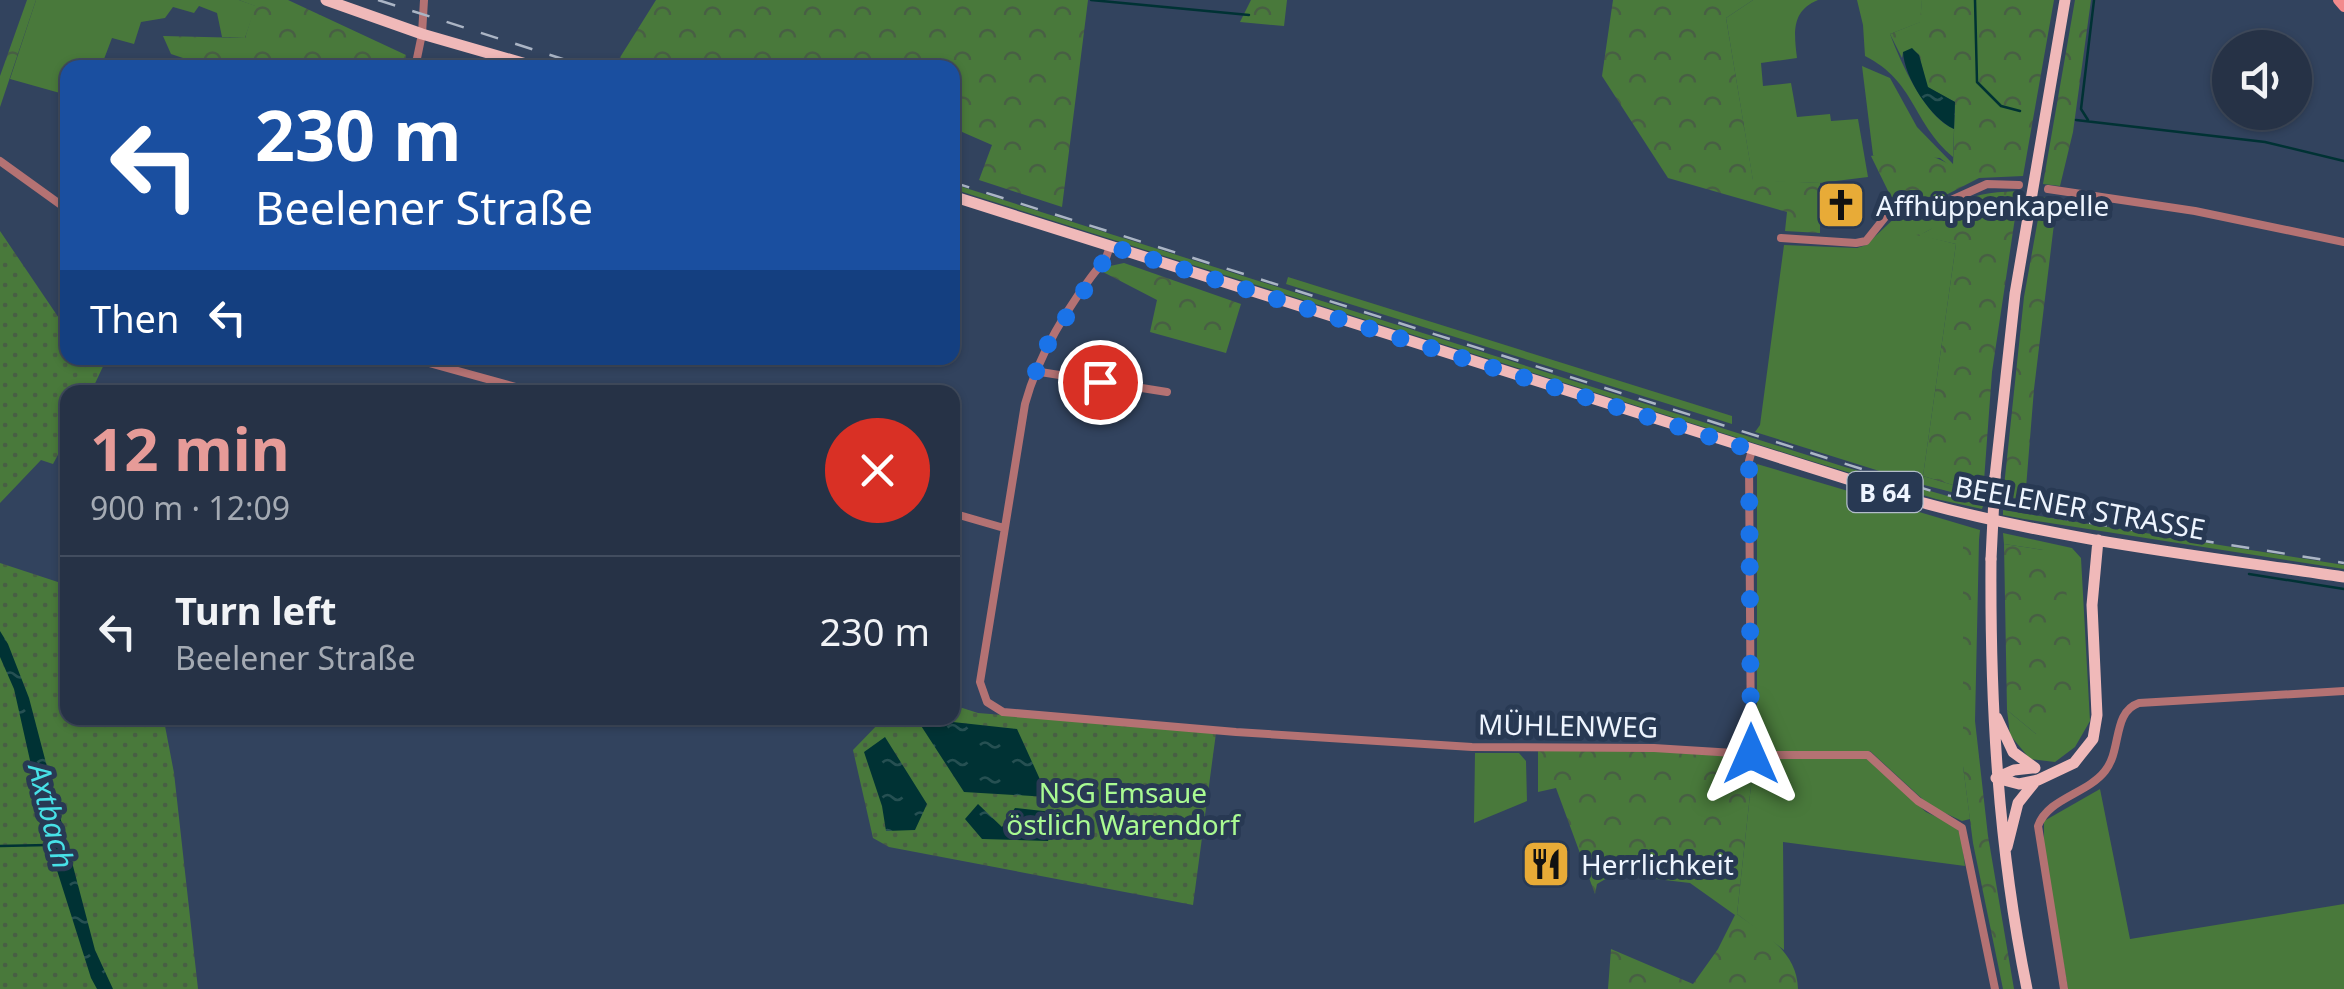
<!DOCTYPE html>
<html lang="en">
<head>
<meta charset="utf-8">
<style>
	:root { --surface:#263246; --page:#2e3a4d; --text:#f1f3f6; --muted:#a4aab3; --line:#424d5f; --accent:#e69b98 }
	body { margin:0; font-family:"Noto Sans",sans-serif; background:var(--page); color:var(--text); height:100vh; display:flex; flex-direction:column; font-size:38px; white-space:nowrap }
	* { box-sizing:border-box; margin:0 }
	p { font-size:32px; color:var(--muted) }
	.icon { flex:none; width:55px; height:55px; fill:none; stroke:currentColor; stroke-width:2; stroke-linecap:round; stroke-linejoin:round }
	.map { position:relative; flex:1; overflow:hidden }
	.panel { position:absolute; left:60px; top:385px; width:900px; height:340px; display:flex; flex-direction:column; background:var(--surface); border-radius:20px; box-shadow:0 2px 8px #0004,0 0 0 2px var(--line) }
	.panel>* { flex:none }
	.hud { position:absolute; left:60px; top:60px; width:900px; height:305px; border-radius:20px; box-shadow:0 2px 8px #0004,0 0 0 2px var(--line); background:#1a4fa0; color:#fff; overflow:hidden }
	.fabs { position:absolute; left:2212px; top:30px; display:grid; gap:20px }
	.fabs a { display:grid; place-items:center; width:100px; height:100px; border-radius:50%; background:var(--surface); box-shadow:0 2px 8px #0004,0 0 0 2px var(--line); font-size:50px }
	.pin { position:absolute; display:grid; place-items:center; width:85px; height:85px; color:#fff; margin:-42px; border:5px solid #fff; border-radius:50%; box-shadow:0 2px 10px #0007 }
	.me { position:absolute; width:110px; margin:-55px; rotate:0deg; stroke-linejoin:round; filter:drop-shadow(0 0 8px #0008) }
	.turn { display:flex; align-items:center; gap:35px; height:210px; padding:0 30px; font-size:45px }
	.turn .icon { width:130px; height:130px; stroke-width:2.5 }
	.turn b { display:block; font-size:70px; line-height:85px }
	.then { display:flex; align-items:center; height:95px; padding:0 30px; background:#0003; gap:20px; font-size:38px }
	.round { display:grid; place-items:center; flex:none; width:105px; height:105px; border-radius:52px; background:var(--page) }
	.overview { display:flex; align-items:center; justify-content:space-between; height:170px; padding:0 30px }
	h1 { font-size:60px; font-weight:700; line-height:75px; color:var(--accent) }
	ul { padding:0; list-style:none }
	li { display:flex; align-items:center; gap:30px; height:150px; padding:0 30px; border-top:2px solid var(--line) }
	li div { flex:1 }
	li b { display:block; font-size:38px }
	li em { font-style:normal }
	.map>svg:first-child { display:block }
</style>
</head>
<body>
<div class="map">
<svg width="2344" height="989" viewBox="0 0 2344 989">
	<defs>
		<pattern id="forest-crowns" width="20" height="18" patternUnits="userSpaceOnUse" patternTransform="scale(2.5)"><rect width="20" height="18" fill="#49793b"/><path d="M2 6a3 3 0 1 1 6 0M12 15a3 3 0 1 1 6 0" fill="none" stroke="#485f44"/></pattern>
		<pattern id="park-dots" width="8" height="8" patternUnits="userSpaceOnUse" patternTransform="scale(2.5)"><rect width="8" height="8" fill="#49793b"/><path d="M2 2h.1M6 6h.1" fill="none" stroke="#485f44" stroke-width="1.8" stroke-linecap="round"/></pattern>
		<pattern id="water-ripples" width="26" height="14" patternUnits="userSpaceOnUse" patternTransform="scale(2.5)"><rect width="26" height="14" fill="#003234"/><path d="M2 4q2-2 4 0t4 0M15 11q2-2 4 0t4 0" fill="none" stroke="#265052"/></pattern>
	</defs>
	<rect width="100%" height="100%" fill="#32435e"/>
	<path fill="#49793b" d="M36 0H239L256 6 245 38 222 37 217 13 199 6 194 13 173 7 165 18 141 22 134 44 112 38 101 67 68 68 67 95 10 79Z
		M1753 0H1818C1791 11 1794 33 1797 58L1761 63 1763 86 1791 83 1797 117 1830 114 1831 121 1858 119 1868 177 1820 183 1753 181 1726 18Z
		M1857 0H1922L1921 22 1890 34C1901 63 1925 117 1954 129L1953 157C1911 121 1916 82 1865 56L1863 25Z
		M1862 66 1890 78 1917 127 1953 164V168L1940 158 1873 155Z
		M953 184 1845 467 1983 506 1982 509 1936 499 1808 460 953 189Z
		M1952 208 1937 226 1920 235 1956 244 1923 476 1983 494 1982 500 1924 485 1755 432 1760 425 1784 245 1857 248 1866 245 1901 212Z
		M1288 277 1732 416V424L1286 284Z
		M1757 464 1980 530 1979 540 1963 541V766L1970 819 1962 821 1930 806 1870 751 1765 752 1757 746Z
		M2003 510 2344 565V569L2024 519 2003 515Z
		M2003 533 2072 548 2081 558 2090 721 2075 747 2055 762 2030 759 2010 735 2007 710 2036 734 2043 550 2004 544Z
		M1475 753H1519L1526 761 1527 801 1474 823Z
		M1754 758H1866L1926 812 1956 826 1961 836 1965 866 1783 842 1784 950 1737 914Z
		M2100 789 2130 939 2344 904V989H2068L2044 853V821Z"/>
	<path fill="url(#forest-crowns)" d="M27 0H36L0 107V76Z
		M239 0H288L406 55 405 67H210L171 54 163 36 245 38 255 6Z
		M656 0H1088L1062 207 979 180 992 145 953 128 952 68H806L789 63 778 68 614 67Z
		M1251 0H1287L1284 26 1240 22Z
		M1613 0H1753L1726 18 1753 180 1820 183V233L1785 231 1787 212 1668 178 1602 76Z
		M1922 0H2054L2023 176 1979 178 1944 196 1892 199 1871 156C1905 147 1923 150 1953 166L1955 102 1927 87 1919 55 1903 52 1902 58 1890 34 1920 22Z
		M2075 0H2091L2073 132 2060 186 2043 184Z
		M2019 191 1992 372 1983 494 1923 476 1956 244 1916 235C1937 231 1940 217 1955 206 1974 193 1996 192 2019 191Z
		M2042 197 2057 199 2034 389 2025 500 2003 496 2024 297Z
		M1124 263 1241 304 1226 353 1150 332 1157 300 1103 272 1110 266Z
		M1963 540H1979L1975 721 1988 836 2014 989H2003L1973 843 1963 766Z
		M2004 544 2043 550 2066 586 2074 695 2069 708 2036 734 2007 710Z
		M1538 751H1653L1754 758 1737 914C1765 935 1797 951 1798 989H1608L1611 949 1693 984 1718 949 1735 915 1690 883 1614 874 1597 884 1595 894 1556 788 1538 792Z"/>
	<path fill="url(#park-dots)" d="M0 231 67 330 68 358H107L91 392H68L67 438 53 464 41 460 0 503Z
		M0 563 67 585 68 718H168L165 726 174 773 198 989H0Z
		M953 705 978 713 1216 733 1193 905 889 847 873 838 853 750 884 718H952Z"/>
	<path fill="url(#water-ripples)" d="M1912 48 1919 55 1928 87 1955 102 1954 129C1931 119 1904 77 1903 52Z
		M0 631 8 644 29 698 95 950 113 989H97L91 978 49 845 14 689 0 657Z
		M916 718 1017 729 1048 797 964 792Z
		M885 737 927 804 915 830 886 831 882 806 864 752Z
		M978 804 1002 827 1015 808 1061 813 1048 841 982 839 965 819Z"/>
	<g fill="none" stroke-linecap="round" stroke-linejoin="round">
		<path stroke="#003234" stroke-width="2.5" d="M1091 0 1249 15
			M1975 0 1977 82 2001 106 2020 111
			M2076 120 2265 142 2344 161
			M2088 120 2081 109 2094 0
			M2249 574 2344 589
			M0 846 48 845"/>
		<path stroke="#b47273" stroke-width="8" d="M415 68 422 34 424 0
			M0 161 68 210
			M2048 189 2195 211 2344 242
			M1781 238 1856 243 1866 241 1890 211 1900 206 1947 202 1987 184 2019 185
			M1110 246 1106 258C1071 301 1040 350 1025 404L980 682 987 702 1003 712 1236 732 1472 747 1654 748 1766 755H1868L1918 801 1962 828 1995 989
			M411 358 534 392
			M1034 371 1167 392
			M952 513 1004 528
			M1751 755 1749 461 1752 450
			M2064 989 2038 826C2048 798 2087 794 2105 771 2122 750 2112 712 2139 703L2344 691"/>
		<path stroke="#f28a8c" stroke-width="10" d="M2338 0 2344 7"/>
		<path stroke="#f0b9b9" stroke-width="11" d="M326 0 422 34 540 68
			M952 196 1920 502C2059 540 2202 556 2344 577
			M1995 477 2015 294 2065 0
			M1991 559C1990 704 1998 847 2027 989
			M1997 718 2013 752 2035 768
			M1996 778 2019 784 2038 780 2074 763 2093 739 2097 715 2092 605 2098 540
			M1996 778 2014 770 2032 768
			M2007 847 2018 803 2034 783"/>
		<path stroke="#abb5c5" stroke-width="2.5" stroke-dasharray="18 18" stroke-linecap="butt" d="M378 0 591 68
			M952 182 1941 494 2053 517 2344 563"/>
		<path stroke="#f0b9b9" stroke-width="11" d="M1991 559 1995 477"/>
	</g>
	<g fill="none" stroke-linecap="round" stroke-linejoin="round">
		<path stroke="#1a73e8" stroke-width="18" stroke-dasharray="0 32.4" d="M1100 382 1034 371 1046 347 1106 258 1110 246 1752 450 1749 461 1751 754"/>
	</g>
	<defs>
		<g id="church-square" transform="scale(2.5)"><rect x="-9" y="-9" width="18" height="18" rx="4" fill="#e8ab37" stroke="#283953"/><path d="M-1.2-6h2.4v3.5h3.3v2.4h-3.3V6h-2.4V-.1h-3.3v-2.4h3.3Z" fill="#111"/></g>
		<g id="restaurant-square" transform="scale(2.5)"><rect x="-9" y="-9" width="18" height="18" rx="4" fill="#e8ab37" stroke="#283953"/><path d="M-5-6h1v4h1v-4h1v4h1v-4h1v5L-1.5 .5V6h-2V.5L-5-1ZM5-6V6H3V1.5H1.5Q1.5-4 5-6Z" fill="#111"/></g>
	</defs>
	<g fill-rule="evenodd">
		<use href="#church-square" x="1841" y="205"/>
		<use href="#restaurant-square" x="1546" y="864"/>
	</g>
	<g text-anchor="middle" dominant-baseline="central" stroke-width="10" stroke-linejoin="round" paint-order="stroke">
		<rect fill="#283953" stroke="#b3bdcb" stroke-width="2.5" x="1847.5" y="472" width="75" height="40" rx="8"/>
		<g font-size="25" font-weight="bold" fill="#eef5ff">
			<text x="1885" y="492">B 64</text>
		</g>
		<g font-size="28" fill="#eef5ff" stroke="#283953" text-anchor="start">
			<text x="1876" y="205">Affhüppenkapelle</text>
			<text x="1581" y="864">Herrlichkeit</text>
		</g>
		<g font-size="28" fill="#eef5ff" stroke="#283953">
			<text transform="translate(2080 507) rotate(10)">BEELENER STRASSE</text>
			<text transform="translate(1568 725) rotate(1)">MÜHLENWEG</text>
		</g>
		<g font-size="28" fill="#a9fa92" stroke="#283953">
			<text x="1123" y="792">NSG Emsaue<tspan x="1123" dy="32">östlich Warendorf</tspan></text>
		</g>
		<g font-size="30" font-style="italic" fill="#47e1e7" stroke="#283953">
			<text transform="translate(52 816) rotate(76)">Axtbach</text>
		</g>
	</g>
</svg>
<div class="fabs">
<a><svg class="icon" aria-label="sound" viewBox="0 0 24 24"><path d="M4 9h4l5-4v14l-5-4H4zM17 9q2 3 0 6"/></svg></a>
</div>
<div class="pin" style="left:1100px;top:382px;background:#d93025"><svg class="icon" aria-label="arrive" viewBox="0 0 24 24"><path d="M6 21V4h12l-3 4 3 4H6"/></svg></div>
<svg class="me" style="left:1751px;top:754px" viewBox="-20 -20 40 40"><path d="M0-17L14 15 0 8-14 15z" fill="#1a73e8" stroke="#fff" stroke-width="4"/></svg>
<div class="hud">
<div class="turn"><svg class="icon" aria-label="left" viewBox="0 0 24 24"><path d="M17 20v-9H6M10 6l-5 5 5 5"/></svg><div><b>230 m</b>Beelener Straße</div></div>
<div class="then">Then<svg class="icon" aria-label="left" viewBox="0 0 24 24"><path d="M17 20v-9H6M10 6l-5 5 5 5"/></svg></div>
</div>
<section class="panel">
<div class="overview"><div><h1>12 min</h1><p>900 m · 12:09</p></div><a class="round" style="background:#d93025;color:#fff"><svg class="icon" aria-label="close" viewBox="0 0 24 24"><path d="M6 6l12 12M18 6L6 18"/></svg></a></div>
<ul>
<li><svg class="icon" aria-label="left" viewBox="0 0 24 24"><path d="M17 20v-9H6M10 6l-5 5 5 5"/></svg><div><b>Turn left</b><p>Beelener Straße</p></div><em>230 m</em></li>
</ul>
</section>
</div>
</body>
</html>
